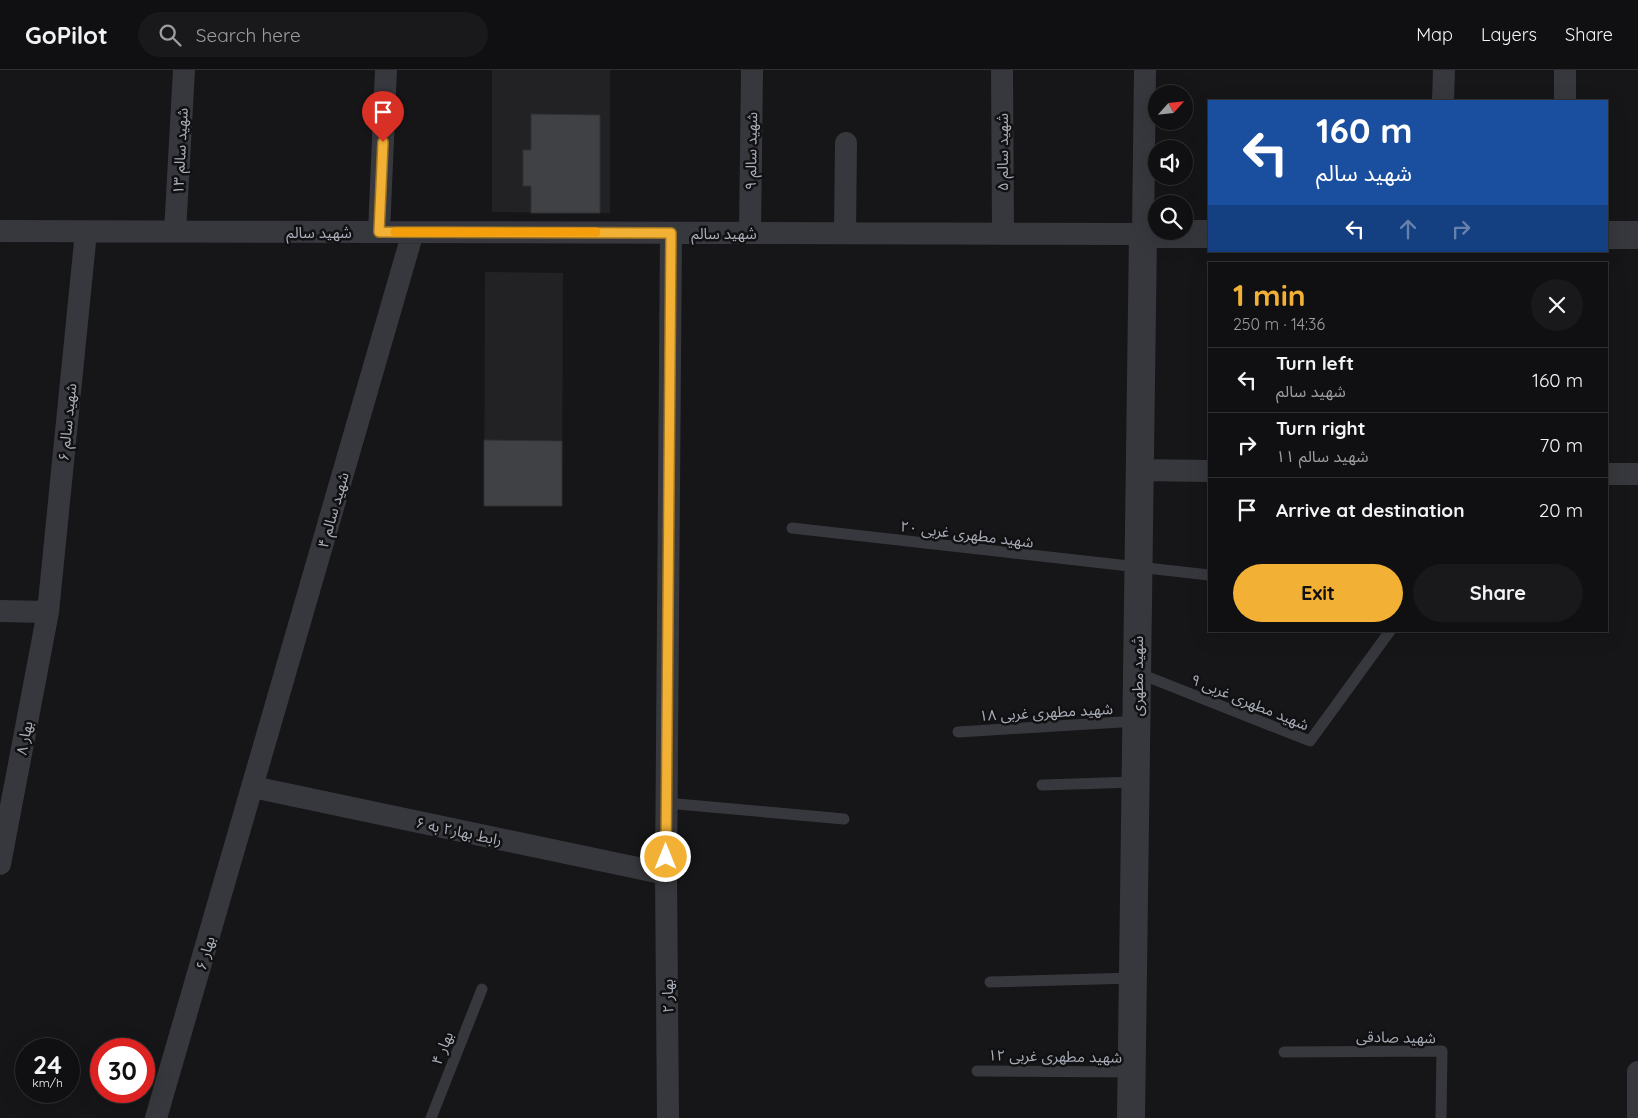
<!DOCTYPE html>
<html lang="en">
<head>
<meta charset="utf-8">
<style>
	:root { --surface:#101012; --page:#19191b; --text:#f1f3f6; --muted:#9c9d9f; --line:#303032; --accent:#f2b134 }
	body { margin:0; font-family:Quicksand,"Noto Sans Arabic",sans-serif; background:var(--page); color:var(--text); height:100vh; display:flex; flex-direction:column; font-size:19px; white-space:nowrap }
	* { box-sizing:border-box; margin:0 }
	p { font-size:16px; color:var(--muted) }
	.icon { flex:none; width:28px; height:28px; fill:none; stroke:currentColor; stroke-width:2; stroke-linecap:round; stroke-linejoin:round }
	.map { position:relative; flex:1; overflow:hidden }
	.side { position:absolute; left:1208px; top:192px; width:400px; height:370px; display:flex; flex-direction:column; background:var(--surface); border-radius:0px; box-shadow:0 5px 20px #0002,0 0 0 1px var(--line) }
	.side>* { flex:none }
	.hud { position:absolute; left:1208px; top:30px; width:400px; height:152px; border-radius:0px; box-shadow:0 5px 20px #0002,0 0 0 1px var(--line); background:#1a4fa0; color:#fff; overflow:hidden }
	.needle { width:32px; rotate:63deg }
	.controls { position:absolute; left:1148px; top:15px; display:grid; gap:10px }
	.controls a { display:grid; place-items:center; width:45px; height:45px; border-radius:50%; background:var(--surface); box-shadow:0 5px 20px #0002,0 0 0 1px var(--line); font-size:25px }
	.speed { position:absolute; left:15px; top:968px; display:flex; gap:10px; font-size:25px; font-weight:700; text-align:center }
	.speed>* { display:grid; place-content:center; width:65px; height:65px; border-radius:50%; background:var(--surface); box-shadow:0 5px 20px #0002,0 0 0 1px var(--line); line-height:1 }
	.speed small { font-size:12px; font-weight:400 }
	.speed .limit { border:8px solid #d22; background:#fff; color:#111 }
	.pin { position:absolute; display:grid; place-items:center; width:42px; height:42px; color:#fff; margin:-51px -21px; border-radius:50% 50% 50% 0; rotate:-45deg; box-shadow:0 0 5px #0007 }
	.pin .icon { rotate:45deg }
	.me { position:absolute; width:55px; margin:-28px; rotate:0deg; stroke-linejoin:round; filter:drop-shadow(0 0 4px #0008) }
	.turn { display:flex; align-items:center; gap:18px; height:105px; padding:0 25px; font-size:22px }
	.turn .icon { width:65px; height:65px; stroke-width:2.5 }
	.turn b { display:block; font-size:35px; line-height:42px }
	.lanes { display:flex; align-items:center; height:48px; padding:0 25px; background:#0003; justify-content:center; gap:25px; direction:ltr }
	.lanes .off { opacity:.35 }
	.round { display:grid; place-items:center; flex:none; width:52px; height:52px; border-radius:26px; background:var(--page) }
	.summary { display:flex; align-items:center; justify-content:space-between; height:85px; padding:0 25px }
	h1 { font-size:30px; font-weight:700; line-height:38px; color:var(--accent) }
	.button { display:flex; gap:10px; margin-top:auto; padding:10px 25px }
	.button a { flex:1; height:58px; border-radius:30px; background:var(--accent); color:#111; font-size:20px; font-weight:700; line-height:58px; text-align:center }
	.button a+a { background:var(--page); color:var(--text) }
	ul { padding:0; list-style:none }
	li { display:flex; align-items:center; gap:15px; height:65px; padding:0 25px; border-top:1px solid var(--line) }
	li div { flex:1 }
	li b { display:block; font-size:19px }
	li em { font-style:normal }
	header { display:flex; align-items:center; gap:30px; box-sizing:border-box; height:70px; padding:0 25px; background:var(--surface); border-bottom:1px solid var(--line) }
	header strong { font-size:24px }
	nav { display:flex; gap:28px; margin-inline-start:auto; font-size:18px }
	.search { width:350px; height:45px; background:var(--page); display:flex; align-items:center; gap:12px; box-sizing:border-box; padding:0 18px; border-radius:28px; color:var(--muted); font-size:19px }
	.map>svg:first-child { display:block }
</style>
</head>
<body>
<header>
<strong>GoPilot</strong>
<div class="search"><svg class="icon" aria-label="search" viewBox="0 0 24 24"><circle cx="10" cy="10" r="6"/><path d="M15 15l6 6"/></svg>Search here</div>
<nav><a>Map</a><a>Layers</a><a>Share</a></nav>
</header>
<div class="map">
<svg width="1638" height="1048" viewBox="0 0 1638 1048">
	<rect width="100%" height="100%" fill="#161618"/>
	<path fill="#222225" d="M492 0H610V143L492 142Z
		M485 202 563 203 562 436H484Z"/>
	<path fill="#404145" stroke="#303034" d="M531 44 600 45V143H531V116H523V80H531Z
		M484 370 562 371V436H484Z"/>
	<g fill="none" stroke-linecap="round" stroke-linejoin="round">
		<path stroke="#37383d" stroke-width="11" d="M792 458 1209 505
			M1138 603 1310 671 1390 561
			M958 662 1137 651
			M1042 715 1136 712
			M666 733 844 749
			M990 912 1133 908
			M1284 982 1442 981 1441 1048
			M977 1001 1132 1002
			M431 1048 482 919"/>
		<path stroke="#37383d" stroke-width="22" d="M1002 0 1003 164
			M1443 31 1444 0
			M1565 31V0
			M0 161 1143 164 1145 0
			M175 162 184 0
			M379 162 386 0
			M750 163 752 0
			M845 163 846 73
			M1139 400 1209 401
			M1606 404H1638
			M0 541 48 542
			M253 717 666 804
			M0 794 48 542 86 162
			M156 1048 413 162
			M668 1048 666 804 671 163
			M1638 1048V1002"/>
		<path stroke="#37383d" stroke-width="28" d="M1606 165H1638
			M1131 1048 1143 164H1209"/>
	</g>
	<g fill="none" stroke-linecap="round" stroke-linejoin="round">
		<g stroke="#9d7322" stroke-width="12">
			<path id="route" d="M383 72 379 162 671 163 666 787"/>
		</g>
		<use href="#route" stroke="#f2b134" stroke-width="9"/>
		<path stroke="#f59e0b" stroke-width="9" d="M395 162H596"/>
	</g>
	<g text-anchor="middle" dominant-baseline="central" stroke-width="5" stroke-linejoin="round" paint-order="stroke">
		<g font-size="15" fill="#a8adb8" stroke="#111113">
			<text transform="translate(180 81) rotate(-87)">شهید سالم ۱۳</text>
			<text transform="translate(751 81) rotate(-89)">شهید سالم ۹</text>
			<text transform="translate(1002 82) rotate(-90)">شهید سالم ۵</text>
			<text x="319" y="162">شهید سالم</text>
			<text x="724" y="163">شهید سالم</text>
			<text transform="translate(67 352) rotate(-84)">شهید سالم ۶</text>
			<text transform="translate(333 440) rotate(-74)">شهید سالم ۴</text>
			<text transform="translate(967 464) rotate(7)">شهید مطهری غربی ۲۰</text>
			<text transform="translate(1137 606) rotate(-90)">شهید مطهری</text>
			<text transform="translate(1250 632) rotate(22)">شهید مطهری غربی ۹</text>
			<text transform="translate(1046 642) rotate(-3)">شهید مطهری غربی ۱۸</text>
			<text transform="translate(24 668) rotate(-79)">بهار ۸</text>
			<text transform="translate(459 761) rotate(12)">رابط بهار۲ به ۶</text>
			<text transform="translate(205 883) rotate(-74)">بهار ۶</text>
			<text transform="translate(667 926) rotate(-90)">بهار ۲</text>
			<text transform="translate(1396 967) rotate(1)">شهید صادقی</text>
			<text transform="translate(442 978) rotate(-68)">بهار ۴</text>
			<text transform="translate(1055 986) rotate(1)">شهید مطهری غربی ۱۲</text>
		</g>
	</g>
</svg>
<div class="controls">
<a><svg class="needle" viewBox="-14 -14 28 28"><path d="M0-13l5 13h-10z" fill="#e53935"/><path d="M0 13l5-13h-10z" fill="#9c9d9f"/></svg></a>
<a><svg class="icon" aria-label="sound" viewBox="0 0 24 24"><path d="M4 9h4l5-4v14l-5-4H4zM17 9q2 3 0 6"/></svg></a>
<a><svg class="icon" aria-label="search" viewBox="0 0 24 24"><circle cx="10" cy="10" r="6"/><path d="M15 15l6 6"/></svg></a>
</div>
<div class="speed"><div>24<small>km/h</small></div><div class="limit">30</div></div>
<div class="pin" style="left:383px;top:72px;background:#d93025"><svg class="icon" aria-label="arrive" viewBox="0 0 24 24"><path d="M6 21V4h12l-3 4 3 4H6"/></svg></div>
<svg class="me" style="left:666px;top:787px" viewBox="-20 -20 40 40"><circle r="17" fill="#f2b134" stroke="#fff" stroke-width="3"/><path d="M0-11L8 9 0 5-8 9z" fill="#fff"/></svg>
<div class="hud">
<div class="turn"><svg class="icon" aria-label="left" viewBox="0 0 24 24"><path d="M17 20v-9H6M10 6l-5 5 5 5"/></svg><div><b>160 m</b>شهید سالم</div></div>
<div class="lanes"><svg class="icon" aria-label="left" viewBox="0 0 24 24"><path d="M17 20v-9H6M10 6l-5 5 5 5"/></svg><svg class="icon off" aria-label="ahead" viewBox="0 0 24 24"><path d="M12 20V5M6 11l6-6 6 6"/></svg><svg class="icon off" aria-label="right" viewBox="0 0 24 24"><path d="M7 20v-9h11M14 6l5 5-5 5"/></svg></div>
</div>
<section class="side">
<div class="summary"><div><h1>1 min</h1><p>250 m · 14:36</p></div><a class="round"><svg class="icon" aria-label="close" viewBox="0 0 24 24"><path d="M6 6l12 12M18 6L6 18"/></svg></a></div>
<ul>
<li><svg class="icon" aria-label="left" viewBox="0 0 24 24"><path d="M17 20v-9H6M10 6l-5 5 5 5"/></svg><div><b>Turn left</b><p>شهید سالم</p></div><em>160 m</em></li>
<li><svg class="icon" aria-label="right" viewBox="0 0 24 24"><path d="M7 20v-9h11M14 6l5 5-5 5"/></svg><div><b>Turn right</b><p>شهید سالم ۱۱</p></div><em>70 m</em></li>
<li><svg class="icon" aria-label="arrive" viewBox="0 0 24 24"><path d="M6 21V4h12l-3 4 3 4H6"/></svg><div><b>Arrive at destination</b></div><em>20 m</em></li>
</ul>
<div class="button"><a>Exit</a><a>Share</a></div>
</section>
</div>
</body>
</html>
